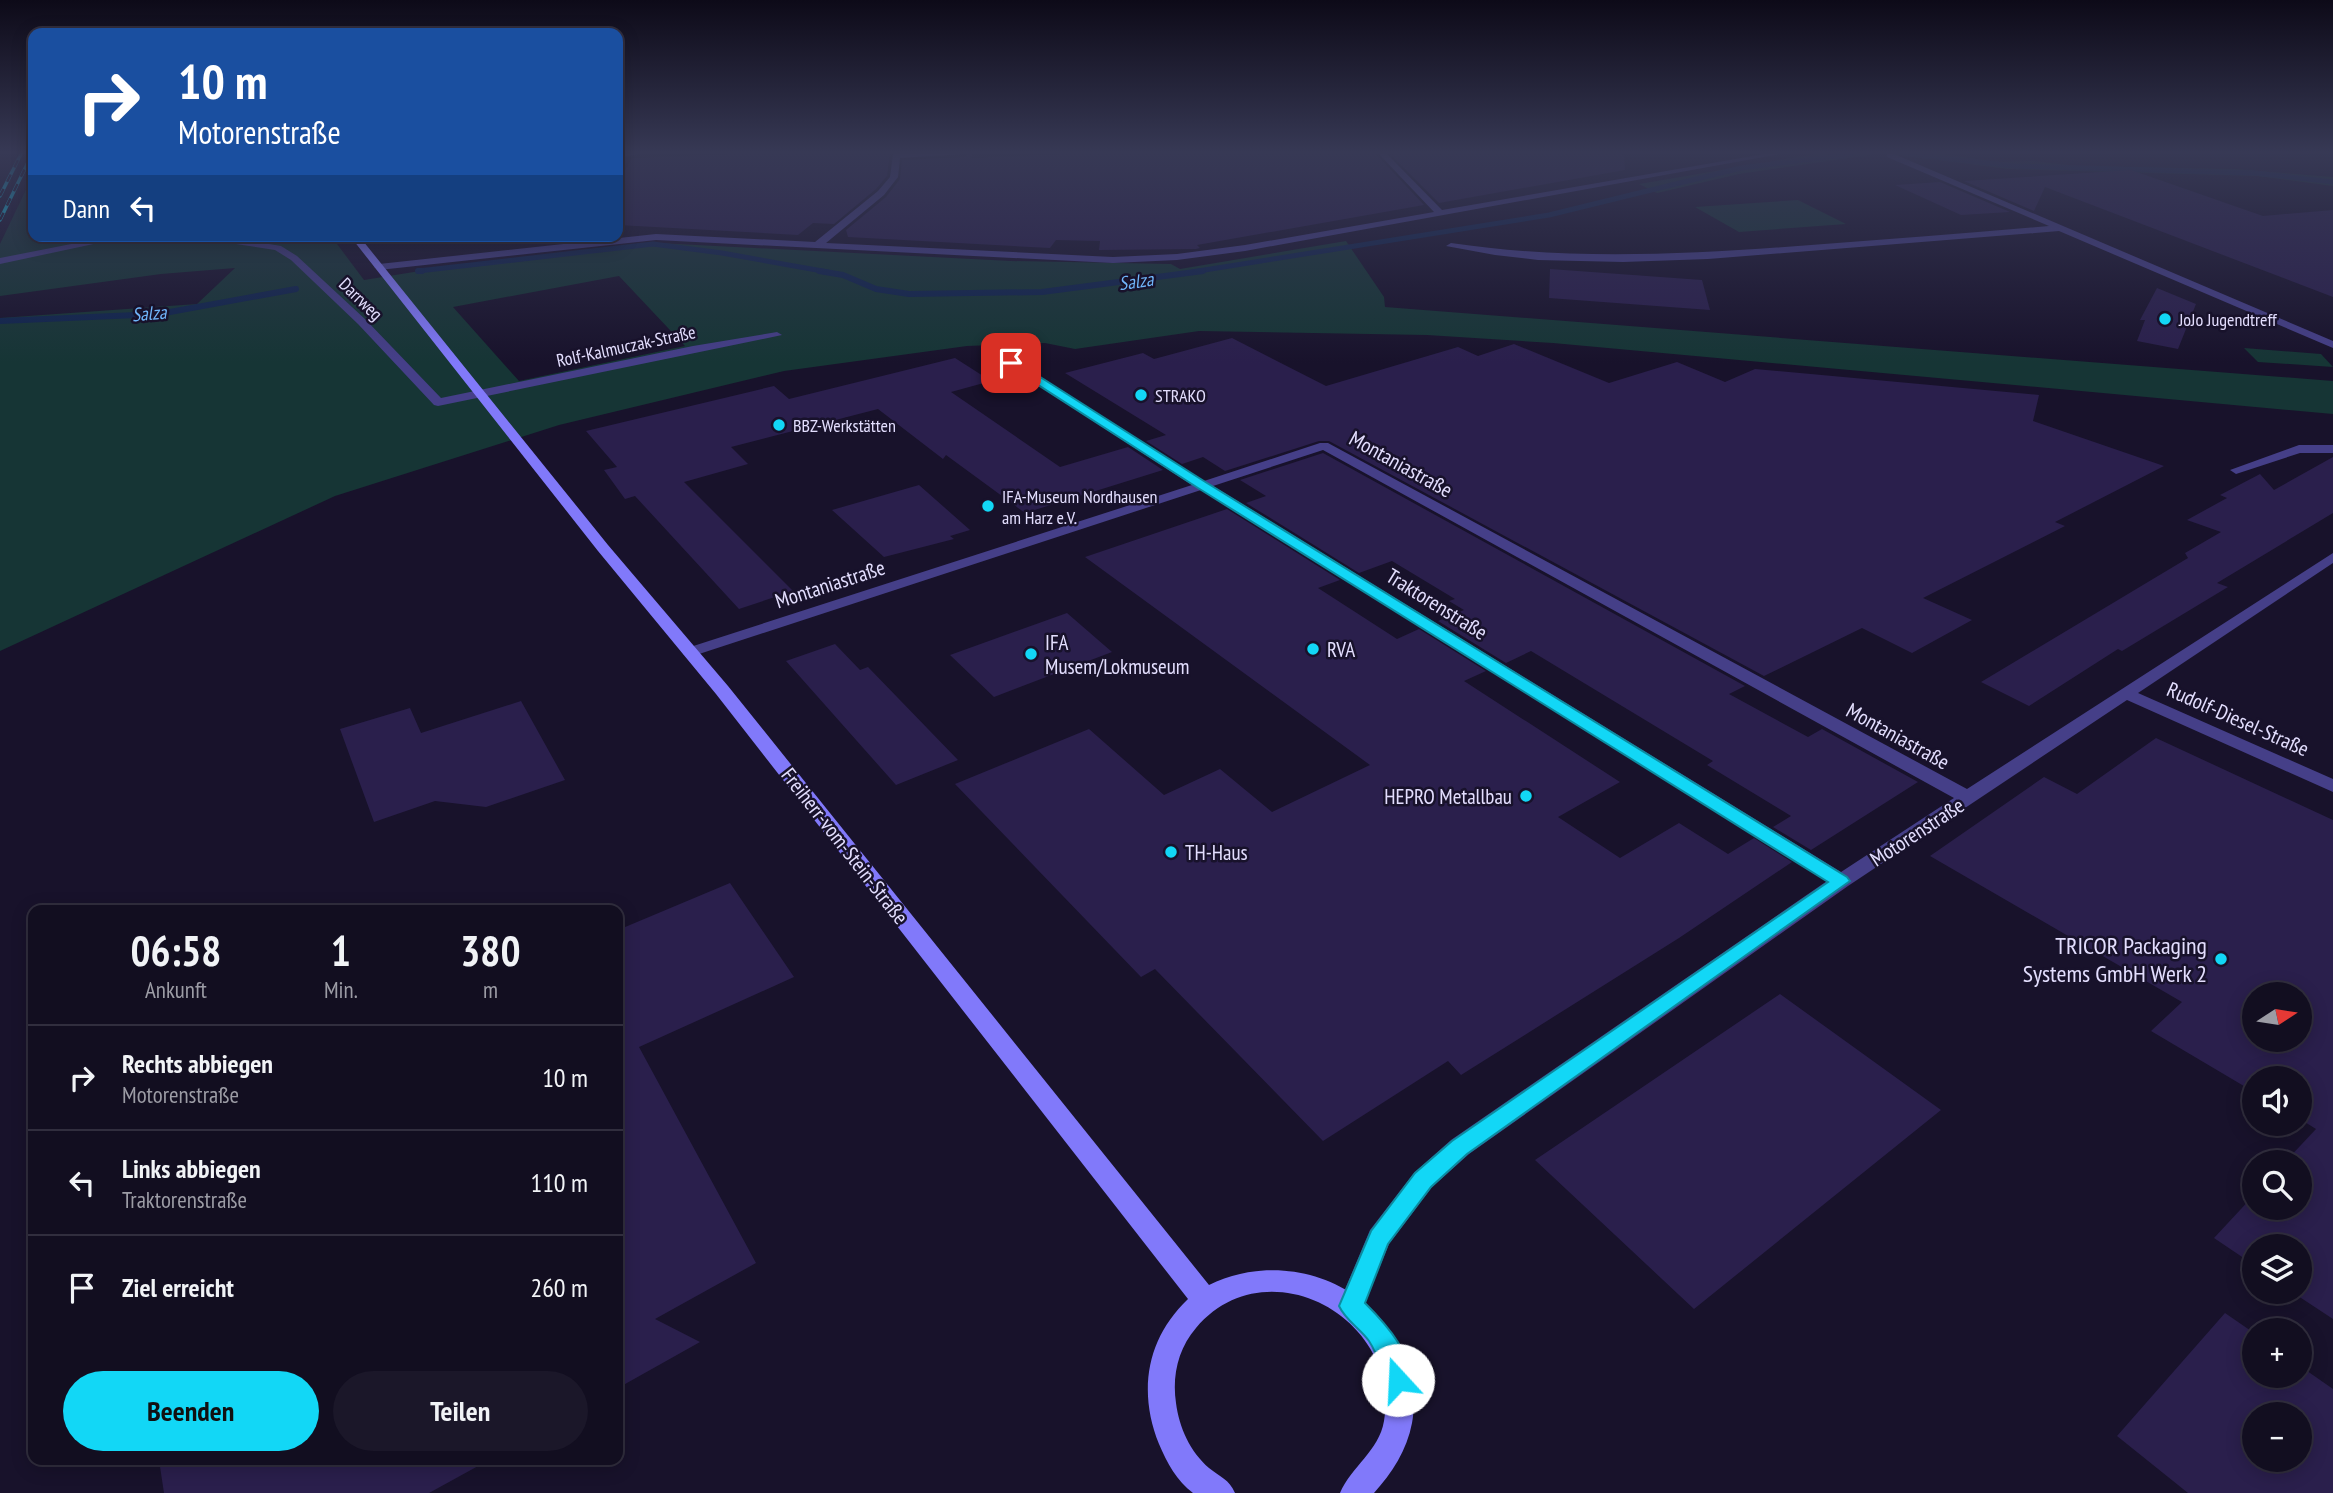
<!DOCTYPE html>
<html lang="de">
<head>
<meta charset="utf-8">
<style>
	:root { --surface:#120e20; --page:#1b1729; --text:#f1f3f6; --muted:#9c9ca5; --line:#312e3e; --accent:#12d7f6 }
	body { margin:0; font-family:"PT Sans Narrow",sans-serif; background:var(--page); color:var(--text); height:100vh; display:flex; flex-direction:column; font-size:26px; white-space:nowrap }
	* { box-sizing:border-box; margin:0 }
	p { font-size:23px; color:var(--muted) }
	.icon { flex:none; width:38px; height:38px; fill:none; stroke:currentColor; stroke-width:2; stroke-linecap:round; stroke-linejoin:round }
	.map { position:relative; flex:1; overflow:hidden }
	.side { position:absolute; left:28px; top:905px; width:595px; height:560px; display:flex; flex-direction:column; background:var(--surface); border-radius:14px; box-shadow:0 4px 18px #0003,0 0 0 2px var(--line) }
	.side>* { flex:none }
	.hud { position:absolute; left:28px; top:28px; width:595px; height:214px; border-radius:14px; box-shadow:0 4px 18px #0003,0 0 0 2px var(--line); background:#1a4fa0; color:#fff; overflow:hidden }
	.needle { width:46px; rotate:78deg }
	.fabs { position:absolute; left:2242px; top:982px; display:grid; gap:14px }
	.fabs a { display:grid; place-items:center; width:70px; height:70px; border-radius:50%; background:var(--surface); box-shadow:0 4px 18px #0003,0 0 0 2px var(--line); font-size:35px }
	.pin { position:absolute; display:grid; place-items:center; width:60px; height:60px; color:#fff; margin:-30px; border-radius:14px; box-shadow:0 4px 10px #0006 }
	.me { position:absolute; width:77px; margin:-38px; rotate:340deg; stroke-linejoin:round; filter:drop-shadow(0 0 5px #0008) }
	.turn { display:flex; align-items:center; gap:24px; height:147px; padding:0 35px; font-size:32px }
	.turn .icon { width:91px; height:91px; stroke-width:2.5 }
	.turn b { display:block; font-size:49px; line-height:60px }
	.then { display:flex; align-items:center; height:66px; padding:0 35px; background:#0003; gap:14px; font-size:26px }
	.eta { display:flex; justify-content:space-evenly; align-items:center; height:119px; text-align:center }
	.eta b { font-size:42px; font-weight:600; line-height:49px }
	.button { display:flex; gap:14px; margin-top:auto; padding:14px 35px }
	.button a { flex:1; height:80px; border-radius:42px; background:var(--accent); color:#111; font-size:28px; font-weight:600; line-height:80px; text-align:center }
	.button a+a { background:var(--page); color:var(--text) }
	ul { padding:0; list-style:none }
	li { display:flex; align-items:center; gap:21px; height:105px; padding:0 35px; border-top:2px solid var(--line) }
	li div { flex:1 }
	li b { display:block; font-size:26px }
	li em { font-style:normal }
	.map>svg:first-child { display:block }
</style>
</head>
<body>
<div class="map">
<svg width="2333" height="1493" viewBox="0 0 2333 1493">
	<rect width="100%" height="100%" fill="#18122b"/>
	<path fill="#163535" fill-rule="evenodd" d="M1815 154H1876L1739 174 1657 193 1639 184Z
		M1890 154H1944L1996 162 2033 161 2077 166 2234 169 2333 177V186L2257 176 2008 169Z
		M33 175V236H331L364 280 420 271 651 246 658 243 1011 261 1171 264 1180 269 1346 241 1384 297 1385 307 2333 381V414L1553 343 1427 335 1199 331 1075 349 1045 343 967 346 784 371 559 425 335 496 0 651V318L197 304 235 268 161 274 0 296V244ZM619 276 685 346 519 381 453 307Z
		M1798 200 1846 224 1739 232 1695 207Z
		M2244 348 2321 354 2333 367 2258 362Z"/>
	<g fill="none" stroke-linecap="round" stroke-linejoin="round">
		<path stroke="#0f244d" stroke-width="5" d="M1908 154 2014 166 2255 173 2333 182
			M418 271 653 244 722 253 828 272
			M1192 272 1549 215 1741 168 1851 154"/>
		<path stroke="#0f244d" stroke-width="6" d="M418 271H422
			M819 271 843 275 876 289 909 294 1042 292 1203 271
			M0 321 159 314 296 289"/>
	</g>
	<path fill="#2a1f4c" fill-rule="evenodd" d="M731 154H890L887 176 876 189 834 224 813 223 798 235 618 225V182L632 158Z
		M967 154H972V158L1064 154H1376L1424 205 1197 245 1200 248 1196 249 1099 250 1100 241 1056 240 1050 248 848 237 846 230 886 197 900 179 902 160 964 157Z
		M1390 154H1624L1625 170 1439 203Z
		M2131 170 2263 216 2333 210V297L2045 187 2034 211 1964 181Z
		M1940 182 2010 212 1961 215 1895 185Z
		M1550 269 1702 280 1710 310 1549 298Z
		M2157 288 2196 304 2178 349 2137 341 2145 320H2140Z
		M1232 338 1326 386 1458 347 1478 356 1514 344 1609 383 1677 362 1725 382 1755 369 2039 395 2033 421 2164 466 2055 522 2065 526 1923 598 1972 620 1912 653 1862 628 1764 676 1329 441H1319L1225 471 1203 457 1182 464 1146 441 1166 435 1065 373 1143 353 1154 359Z
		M955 358 991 381 951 392 1060 467 1128 447 1163 470 1025 513 946 455 943 459 878 409 731 447 748 464 684 482 793 591 739 609 635 496 625 499 604 470 617 467 586 431 774 386 789 399Z
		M1323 453 1745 686 1729 694 1808 737 1822 729 1918 782 1811 850 1773 827 1791 816 1707 765 1713 761 1531 651 1506 663 1438 621 1464 610 1449 601 1455 599 1392 561 1359 573 1246 503 1266 496 1240 480Z
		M2333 457V513L2217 583 2228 587 2122 651 2118 649 2029 706 1981 682 2188 558 2185 553 2221 532 2187 520 2227 498 2220 495 2260 474 2274 490Z
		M919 485 970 530 950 536 954 539 884 557 832 510Z
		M1227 509 1340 580 1318 588 1397 639 1419 629 1486 671 1464 681 1620 782 1558 817 1620 858 1679 823 1728 854 1754 838 1792 862 1679 938 1461 1075 1448 1061 1323 1141 1155 969 1141 977 955 784 1089 729 1164 795 1220 769 1272 812 1370 765 1085 557Z
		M1067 613 1112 652 994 697 950 655Z
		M835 644 860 670 868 667 958 760 896 785 786 661Z
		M521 701 565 780 486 807 435 801 374 822 340 729 410 708 421 733Z
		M2156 738 2333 820V1319L2292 1292H2300V1246H2254V1265L2214 1238 2254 1195V1208H2300V1162H2285L2316 1129 2300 1119V1078H2254V1092L2151 1031 2182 1002 1930 856 2044 777 2077 794ZM2254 994H2300V1040H2254Z
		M730 883 794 977 639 1047 756 1263 655 1319 700 1342 618 1388V930Z
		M1780 994 1941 1110 1694 1309 1535 1160Z
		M2225 1313 2254 1333V1376H2300V1366L2333 1389V1493H2188L2117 1436ZM2254 1414H2300V1460H2254Z
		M159 1460H489L429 1493H164Z"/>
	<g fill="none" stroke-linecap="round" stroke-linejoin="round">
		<path fill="#453f88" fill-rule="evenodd" d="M618 154H639L618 157Z
			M893 154H964L900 158 898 177 884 195 826 243 1113 257 1177 254 1245 245 1434 212 1379 154H1387L1442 210 1764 154H1780L1245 251 1177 260 1113 263 656 240 379 270 374 267 379 264 656 234 815 242 878 191 890 177Z
			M1887 154H1894L2333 341V348L2059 231 1708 259 1623 262 1538 260 1495 255 1446 246 1451 243C1572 261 1690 254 1811 245 1890 239 1969 233 2049 226L1887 157Z
			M112 236H131L0 264V258Z
			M157 236H222L281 246 297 256 366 320 441 398 693 346 777 332 782 335 438 406 434 405 358 324 291 260 275 250 216 241 161 239Z
			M370 236H392L358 244 353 241Z
			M1011 360 1204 481 1320 443H1328L1967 789 2333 553V563L2138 693 2333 779V792L2127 700 1848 886 1469 1154 1432 1187 1389 1244 1360 1315 1351 1318 1342 1315 1338 1306 1370 1230 1414 1173 1451 1140 1827 881 1201 490 696 655H684L682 652 684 649 1192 485 1007 365V361ZM1323 450 1954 798 1841 872 1213 486Z
			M2299 445H2333V453H2300L2236 474 2230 470Z"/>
		<path fill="#8179fa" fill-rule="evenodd" d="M350 236H359L608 545 728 686 1209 1285C1284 1248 1380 1283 1406 1364 1412 1383 1416 1403 1412 1423 1407 1450 1392 1473 1374 1493H1340C1351 1467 1379 1451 1384 1421 1401 1317 1266 1245 1196 1328 1178 1349 1172 1376 1176 1403 1179 1427 1190 1452 1209 1468 1220 1477 1229 1479 1235 1493H1193C1177 1481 1167 1463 1159 1444 1138 1392 1146 1339 1188 1299L716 694 598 551Z"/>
		<g stroke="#12d7f6" stroke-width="3.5">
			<path id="rail" d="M0 196 21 154
				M0 220 32 154"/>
		</g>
		<use href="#rail" stroke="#18122b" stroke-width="2.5" stroke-dasharray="8" stroke-linecap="butt"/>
	</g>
	<linearGradient id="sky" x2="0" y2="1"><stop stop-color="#0d0a18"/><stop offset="0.42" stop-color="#373955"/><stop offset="1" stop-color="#373955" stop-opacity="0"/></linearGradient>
	<rect width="2333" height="363" fill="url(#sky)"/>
	<path fill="#12d7f6" stroke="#0c8ca0" stroke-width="2" d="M1007 361H1015L1207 483 1847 877 1850 881 1467 1154 1431 1187 1388 1244 1365 1303C1384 1322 1420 1360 1407 1389L1398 1393 1389 1389C1382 1373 1379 1356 1369 1341 1360 1328 1346 1321 1339 1306L1371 1231 1415 1173 1452 1141 1828 882 1198 488 1007 365Z"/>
	<g fill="#12d7f6" stroke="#18122b" stroke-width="2.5">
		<circle cx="2165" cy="319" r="7"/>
		<circle cx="1141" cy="395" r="7"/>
		<circle cx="779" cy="425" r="7"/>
		<circle cx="988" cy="506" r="7"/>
		<circle cx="1313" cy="649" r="7"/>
		<circle cx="1031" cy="654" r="7"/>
		<circle cx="1526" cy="796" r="7"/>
		<circle cx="1171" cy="852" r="7"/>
		<circle cx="2221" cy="959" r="7"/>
	</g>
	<g text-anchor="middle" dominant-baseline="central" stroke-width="5" stroke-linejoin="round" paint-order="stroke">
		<g font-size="18" fill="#e3defe" stroke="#18122b">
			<text transform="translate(361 299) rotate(44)">Darrweg</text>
			<text transform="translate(626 346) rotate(-12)">Rolf-Kalmuczak-Straße</text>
		</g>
		<g font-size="18" fill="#e3defe" stroke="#18122b" text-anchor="start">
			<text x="2179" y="319">JoJo Jugendtreff</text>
			<text x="1155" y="395">STRAKO</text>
			<text x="793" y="425">BBZ-Werkstätten</text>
			<text x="1002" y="496">IFA-Museum Nordhausen<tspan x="1002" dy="21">am Harz e.V.</tspan></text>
		</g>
		<g font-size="19" font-style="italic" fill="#70b5fa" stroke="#18122b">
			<text transform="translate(1136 281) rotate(-8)">Salza</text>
			<text transform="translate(149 313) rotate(-5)">Salza</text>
		</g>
		<g font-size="21" fill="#e3defe" stroke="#18122b">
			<text transform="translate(1401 464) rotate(29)">Montaniastraße</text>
			<text transform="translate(830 584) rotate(-18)">Montaniastraße</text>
			<text transform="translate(1437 604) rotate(32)">Traktorenstraße</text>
			<text transform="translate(2238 719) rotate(24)">Rudolf-Diesel-Straße</text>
			<text transform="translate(1898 736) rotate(29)">Montaniastraße</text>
			<text transform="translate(1917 832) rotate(-33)">Motorenstraße</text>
			<text transform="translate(845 846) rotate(52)">Freiherr-vom-Stein-Straße</text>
		</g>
		<g font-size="21" fill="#e3defe" stroke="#18122b" text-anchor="start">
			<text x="1045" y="642">IFA<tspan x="1045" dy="24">Musem/Lokmuseum</tspan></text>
			<text x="1327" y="649">RVA</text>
			<text x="1512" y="796" text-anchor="end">HEPRO Metallbau</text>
			<text x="1185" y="852">TH-Haus</text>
		</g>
		<g font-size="24" fill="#e3defe" stroke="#18122b" text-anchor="end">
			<text x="2207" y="945">TRICOR Packaging<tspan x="2207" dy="28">Systems GmbH Werk 2</tspan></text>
		</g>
	</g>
</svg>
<div class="fabs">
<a><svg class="needle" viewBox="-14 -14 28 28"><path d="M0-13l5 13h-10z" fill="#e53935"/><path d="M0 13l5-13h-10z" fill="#9c9ca5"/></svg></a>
<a><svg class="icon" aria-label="sound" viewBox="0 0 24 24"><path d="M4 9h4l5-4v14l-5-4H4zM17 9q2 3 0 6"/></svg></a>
<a><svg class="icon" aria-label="search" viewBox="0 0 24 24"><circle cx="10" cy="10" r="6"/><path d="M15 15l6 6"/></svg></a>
<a><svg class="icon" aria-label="layers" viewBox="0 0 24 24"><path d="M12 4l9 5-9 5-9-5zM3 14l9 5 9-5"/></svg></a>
<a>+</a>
<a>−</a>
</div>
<div class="pin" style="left:1011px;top:363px;background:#d93025"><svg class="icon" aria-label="arrive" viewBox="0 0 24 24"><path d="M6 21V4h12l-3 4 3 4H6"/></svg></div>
<svg class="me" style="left:1398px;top:1380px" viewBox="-20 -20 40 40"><circle r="19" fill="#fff"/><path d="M0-13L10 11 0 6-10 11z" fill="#12d7f6"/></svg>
<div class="hud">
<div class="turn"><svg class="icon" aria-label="right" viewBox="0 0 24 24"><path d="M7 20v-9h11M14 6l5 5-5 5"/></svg><div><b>10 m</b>Motorenstraße</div></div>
<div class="then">Dann<svg class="icon" aria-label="left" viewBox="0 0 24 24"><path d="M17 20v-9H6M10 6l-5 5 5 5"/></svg></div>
</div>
<section class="side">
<div class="eta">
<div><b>06:58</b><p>Ankunft</p></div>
<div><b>1</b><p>Min.</p></div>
<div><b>380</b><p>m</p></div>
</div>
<ul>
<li><svg class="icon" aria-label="right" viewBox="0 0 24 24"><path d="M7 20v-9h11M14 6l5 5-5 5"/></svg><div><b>Rechts abbiegen</b><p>Motorenstraße</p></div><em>10 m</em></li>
<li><svg class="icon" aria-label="left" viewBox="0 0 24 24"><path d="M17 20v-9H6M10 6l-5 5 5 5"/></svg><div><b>Links abbiegen</b><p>Traktorenstraße</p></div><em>110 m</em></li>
<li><svg class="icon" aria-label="arrive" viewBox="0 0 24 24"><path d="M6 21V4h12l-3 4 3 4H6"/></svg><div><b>Ziel erreicht</b></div><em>260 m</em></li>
</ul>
<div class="button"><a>Beenden</a><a>Teilen</a></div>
</section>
</div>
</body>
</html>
